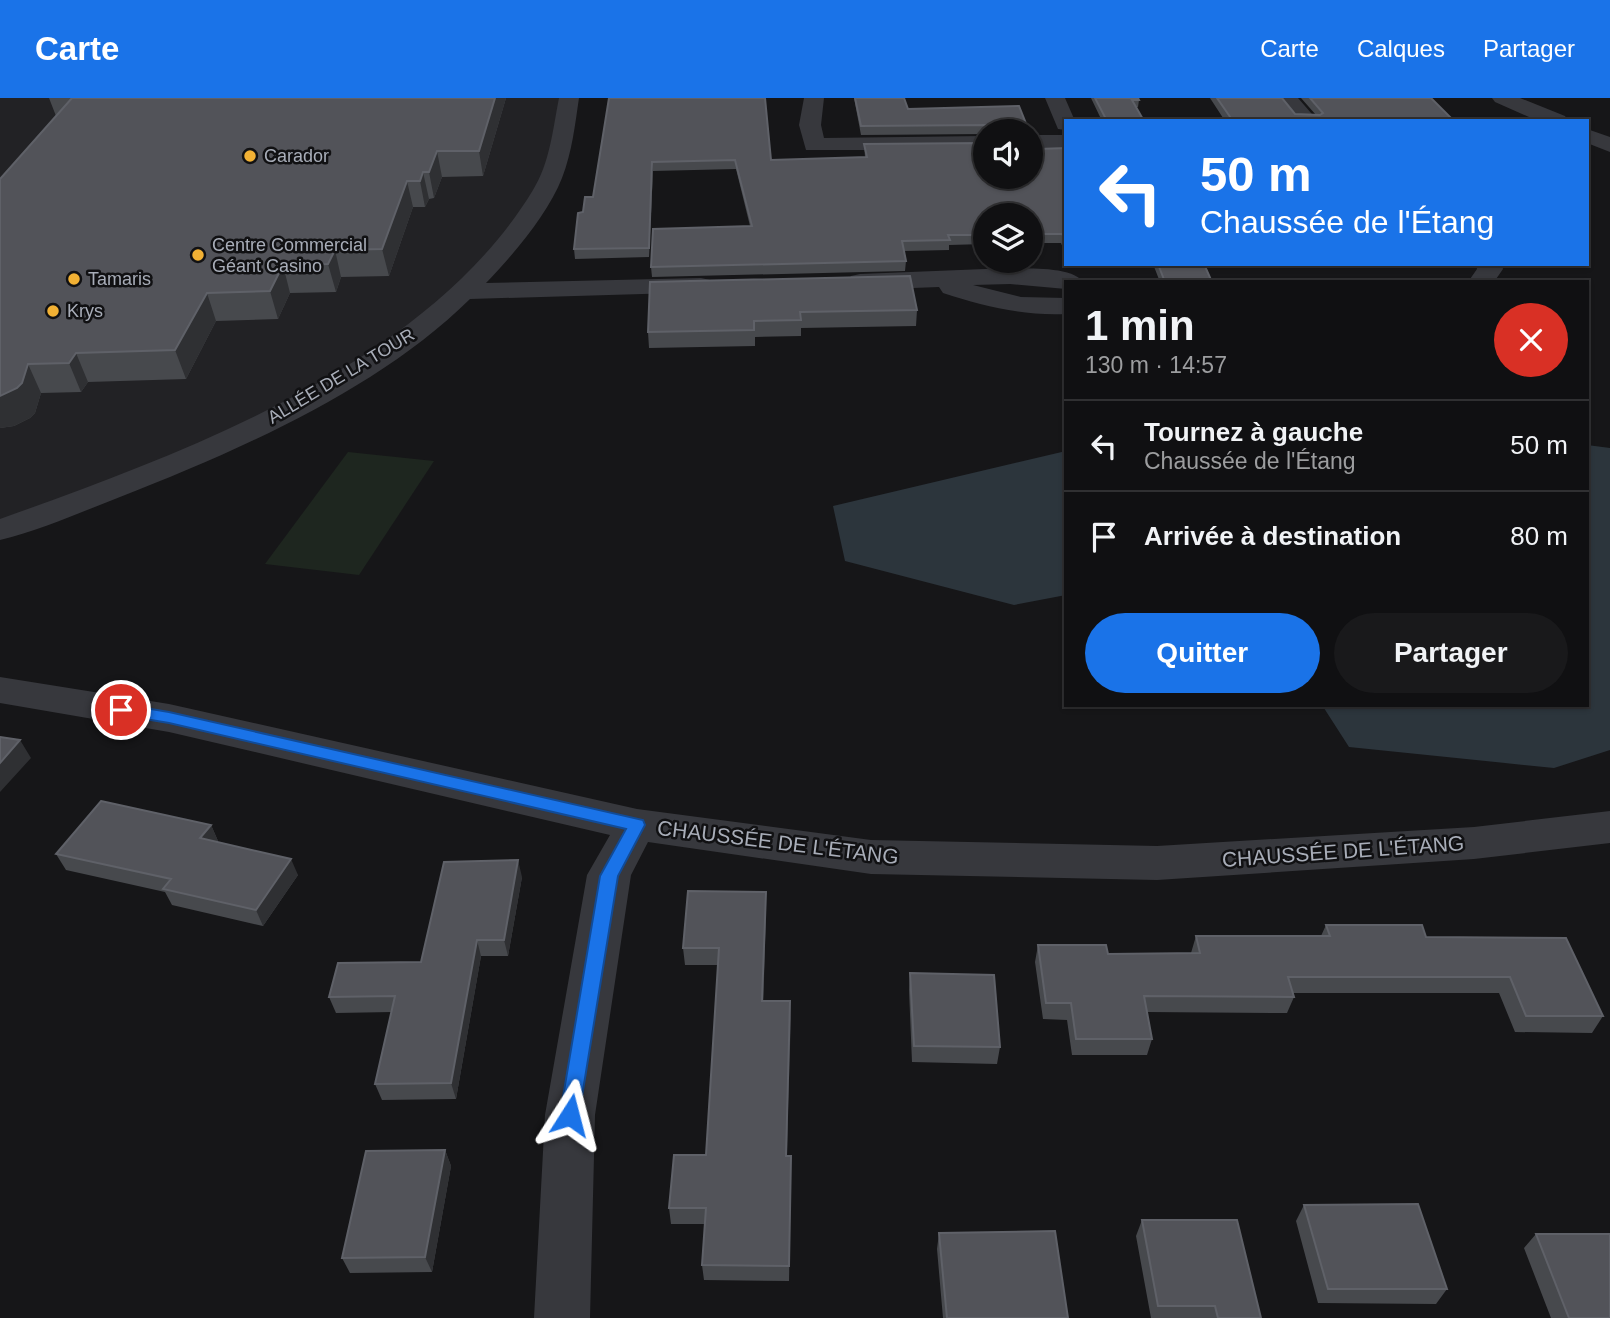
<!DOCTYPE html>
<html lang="fr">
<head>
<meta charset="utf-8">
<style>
	:root { --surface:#101012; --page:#19191b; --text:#f1f3f6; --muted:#9c9d9f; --line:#303032; --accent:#1a73e8 }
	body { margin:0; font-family:Helvetica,sans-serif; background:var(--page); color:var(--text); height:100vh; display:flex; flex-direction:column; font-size:26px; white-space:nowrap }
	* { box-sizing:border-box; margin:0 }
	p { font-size:23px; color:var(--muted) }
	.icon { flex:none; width:38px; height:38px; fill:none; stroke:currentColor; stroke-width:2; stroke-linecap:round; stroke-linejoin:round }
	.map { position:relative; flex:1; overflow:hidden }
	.drawer { position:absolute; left:1064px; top:182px; width:525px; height:427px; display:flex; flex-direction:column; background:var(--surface); border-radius:0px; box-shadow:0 2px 5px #0004,0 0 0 2px var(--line) }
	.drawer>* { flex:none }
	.top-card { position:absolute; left:1064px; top:21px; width:525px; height:147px; border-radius:0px; box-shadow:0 2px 5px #0004,0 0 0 2px var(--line); background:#1a73e8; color:#fff; overflow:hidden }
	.fabs { position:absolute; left:973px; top:21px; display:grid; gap:14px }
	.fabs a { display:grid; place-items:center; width:70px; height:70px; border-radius:50%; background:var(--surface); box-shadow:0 2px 5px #0004,0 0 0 2px var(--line); font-size:35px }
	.pin { position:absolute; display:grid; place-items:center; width:60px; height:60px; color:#fff; margin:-30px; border:4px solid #fff; border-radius:50%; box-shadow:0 2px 7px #0007 }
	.me { position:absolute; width:77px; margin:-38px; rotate:9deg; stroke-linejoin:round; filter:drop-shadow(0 0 5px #0008) }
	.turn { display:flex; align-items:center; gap:24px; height:147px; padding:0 21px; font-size:32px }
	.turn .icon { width:91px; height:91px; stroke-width:2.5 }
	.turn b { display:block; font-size:49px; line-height:60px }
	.round { display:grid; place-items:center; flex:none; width:74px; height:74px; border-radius:37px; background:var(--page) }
	.overview { display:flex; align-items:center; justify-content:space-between; height:119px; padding:0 21px }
	h1 { font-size:42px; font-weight:600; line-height:52px }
	.button { display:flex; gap:14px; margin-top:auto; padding:14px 21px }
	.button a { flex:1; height:80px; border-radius:42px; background:var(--accent); color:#fff; font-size:28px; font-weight:600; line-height:80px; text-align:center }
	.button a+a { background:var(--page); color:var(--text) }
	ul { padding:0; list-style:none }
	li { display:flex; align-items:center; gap:21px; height:91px; padding:0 21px; border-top:2px solid var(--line) }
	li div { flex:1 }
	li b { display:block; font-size:26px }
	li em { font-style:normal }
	header { display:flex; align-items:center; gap:42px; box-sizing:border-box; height:98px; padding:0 35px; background:var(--accent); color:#fff }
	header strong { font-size:33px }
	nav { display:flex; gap:38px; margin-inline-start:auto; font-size:24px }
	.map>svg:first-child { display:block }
</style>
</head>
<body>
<header>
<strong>Carte</strong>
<nav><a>Carte</a><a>Calques</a><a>Partager</a></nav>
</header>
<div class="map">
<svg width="1610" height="1220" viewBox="0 0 1610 1220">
	<rect width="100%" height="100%" fill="#161618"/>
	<path fill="#222225" d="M0 0H569L546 90 466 193 266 325 0 432Z"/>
	<path fill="#1e261f" d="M348 354 434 363 359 477 265 466Z"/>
	<path fill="#2c353c" d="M1587 347 1610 350V652L1554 670 1349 649 1322 607H1587Z
		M1066 353V497L1014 507 845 463 833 408Z"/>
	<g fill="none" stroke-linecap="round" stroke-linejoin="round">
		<path fill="#37383d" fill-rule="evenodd" d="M559 0H579C575 27 572 54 562 80 548 116 513 157 486 185L701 180 710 182 714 188 710 194 470 201C379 291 238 353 120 399 81 414 41 432 0 442V421C184 355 427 267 533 92 550 65 553 30 559 0Z
			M804 0H824L821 27 824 40 985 38V52H806L799 27Z
			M1045 0H1065L1075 23H1066V32L1058 31Z
			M1277 0H1298L1318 23H1295Z
			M1492 0H1520L1565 18 1568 23H1538L1495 4Z
			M1587 31 1610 39V54L1587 45Z
			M1031 37H1066V51H1031Z
			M1476 166H1502L1503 171 1494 184H1468L1477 171Z
			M1010 170C1028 171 1072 168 1083 184H1066V191L1010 186 973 187 1021 199 1066 200V216C1023 218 983 208 943 195L939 189 860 192 851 190 847 184 851 178 860 176Z
			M0 579 169 606 637 711 871 742 1157 748 1474 729 1610 713V745L1474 761 1157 782 871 776 648 744 631 777 595 1017 590 1220H534L545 1017 587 777 610 737 169 634 0 605Z"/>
	</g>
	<path fill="#47494d" d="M49 0H506L483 78 442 79 434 100 429 101 425 109H413L389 178 341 179 336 194 290 195 278 221 216 223 186 281 88 284 81 294 41 295 35 315 30 320 14 328 0 330V81L56 18Z
		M609 0 771 62 865 59 864 46 1038 51 1066 50V150H1063L1061 145H1031V117H985V146L949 147V152L904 153 906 163 905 173 652 179 651 169 750 128 736 71 653 73 649 159 575 161 574 151 583 114 593 99Z
		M854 0H904L908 11 1029 33H985V36L861 37Z
		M1091 0H1138L1139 2 1138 9H1136L1144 23H1102Z
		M1210 0H1282L1295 16 1316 17 1301 0H1431L1454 23H1225Z
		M1153 166H1204L1212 184H1160Z
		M650 184 917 212 916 228 801 230V238L755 239V248L649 250 648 234Z
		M211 727 218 743 217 744 298 777 263 828 172 807 165 794 66 772 56 756Z
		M522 779 508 858H481L456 1001 382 1002 375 986 392 914 336 915 329 899 421 864Z
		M766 811 763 903H790L787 1058 791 1074 789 1183 704 1182 702 1167 705 1126H671L669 1110 706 1057 718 867H685L683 850Z
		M1326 827 1426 839 1603 918 1592 935 1515 934 1499 895H1293L1294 899 1287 915 1147 914 1152 941 1147 957H1072L1067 922 1043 921 1035 864 1038 847 1108 856 1191 855 1196 838H1321Z
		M910 875 1000 949 997 966 912 964 909 892Z
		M445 1052 451 1068 432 1174 350 1175 342 1160Z
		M1304 1107 1447 1191 1436 1206 1318 1205 1296 1123Z
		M1142 1122 1261 1220H1151L1136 1138Z
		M939 1135 1068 1220H943L937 1151Z
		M1536 1136 1610 1220H1551L1524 1150Z"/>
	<path fill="#2f3033" d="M495 0H506L483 78 479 53Z
		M437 53 442 79 434 100 429 74Z
		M652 64 653 73 649 159V150Z
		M423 74 429 101 425 109 420 83Z
		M407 83 413 109 389 178 382 151Z
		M335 152 341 179 336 194 328 166Z
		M283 167 290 195 278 221 270 193Z
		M207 195 216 223 186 281 175 252Z
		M76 255 88 284 81 294 69 265Z
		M28 266 41 295 35 315 30 320 14 328 0 330V298Z
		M20 642 31 660 0 694V665Z
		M211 727 218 743 208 756 200 740Z
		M291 761 298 777 263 828 256 812Z
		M518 762 522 779 508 858 504 842Z
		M766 794V811L763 919 762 903Z
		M477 842 481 858 456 1001 451 985Z
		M790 903 791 920 786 1074V1058Z
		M445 1052 451 1068 432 1174 425 1159Z"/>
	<path fill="#525359" stroke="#5f6168" stroke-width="2" d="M72 0H495L479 53H437L429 74H423L420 83H407L382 151 335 152 328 166 283 167 270 193 207 195 175 252 76 255 69 265 28 266 22 285 17 290 0 298V81Z
		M609 0H765L771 62 867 59 864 46 985 45V79H1031V44L1035 45 1038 51 1066 50V141H1065L1062 136H1031V117H985V137H948L950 142 902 143 906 163 651 169 653 131 752 128 735 62 652 64 649 150 574 151 578 115 583 114 585 99H593Z
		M855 0H904L908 11 1019 8 1029 33H988V29L986 27 861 28Z
		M1095 0H1138L1139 2H1132L1144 23H1107Z
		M1217 0H1282L1295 16 1320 17 1323 15 1310 0H1431L1454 23H1233Z
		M1158 166H1204L1212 184H1165Z
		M910 178 917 212 800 214 801 222 754 223V232L648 234 650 184Z
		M0 639 20 642 0 665Z
		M101 703 211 727 200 740 291 761 256 812 163 791 171 781 56 756Z
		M518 762 504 842H477L451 985 375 986 395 898 329 899 338 865 421 864 444 764Z
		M688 793 766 794 762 903H790L786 1058H791L789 1168 702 1167 706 1110H669L674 1057H706L719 850H683Z
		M1326 827H1422L1426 839 1566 840 1603 918H1526L1510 879H1288L1294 899 1144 898 1152 941H1076L1071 905H1046L1038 847H1106L1108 856 1200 855 1196 838H1330Z
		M910 875 994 877 1000 949 914 948Z
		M445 1052 425 1159 342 1160 366 1053Z
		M1418 1106 1447 1191H1328L1304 1107Z
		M1142 1122H1237L1261 1220H1218L1215 1208H1158Z
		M1055 1133 1068 1220H947L939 1135Z
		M1536 1136H1610V1220H1569Z"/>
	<path fill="#1a73e8" stroke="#114b97" stroke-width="2" d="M121 606 169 614 643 722 645 727 618 778 578 1023 570 1026 563 1023 560 1017 600 778 626 731 169 625 115 616 113 612 115 608Z"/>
	<g fill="#f2b134" stroke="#111113" stroke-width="2.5">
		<circle cx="250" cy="58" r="7"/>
		<circle cx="198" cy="157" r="7"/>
		<circle cx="74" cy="181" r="7"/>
		<circle cx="53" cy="213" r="7"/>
	</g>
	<g text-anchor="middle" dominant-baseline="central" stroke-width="5" stroke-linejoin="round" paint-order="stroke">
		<g font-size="18" fill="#a8adb8" stroke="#111113" text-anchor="start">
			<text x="264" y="58">Carador</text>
			<text x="212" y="147">Centre Commercial<tspan x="212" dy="21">Géant Casino</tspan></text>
			<text x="88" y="181">Tamaris</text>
			<text x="67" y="213">Krys</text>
		</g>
		<g font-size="18" fill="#a8adb8" stroke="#111113">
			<text transform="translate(341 278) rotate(-31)">ALLÉE DE LA TOUR</text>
		</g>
		<g font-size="21" fill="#a8adb8" stroke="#111113">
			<text transform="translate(778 744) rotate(7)">CHAUSSÉE DE L'ÉTANG</text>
			<text transform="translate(1343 753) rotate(-4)">CHAUSSÉE DE L'ÉTANG</text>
		</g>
	</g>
</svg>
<div class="fabs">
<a><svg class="icon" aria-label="sound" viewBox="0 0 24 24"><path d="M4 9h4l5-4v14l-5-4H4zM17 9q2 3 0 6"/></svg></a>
<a><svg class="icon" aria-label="layers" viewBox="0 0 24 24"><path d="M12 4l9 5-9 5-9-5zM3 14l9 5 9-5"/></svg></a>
</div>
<div class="pin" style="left:121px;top:612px;background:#d93025"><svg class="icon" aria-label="arrive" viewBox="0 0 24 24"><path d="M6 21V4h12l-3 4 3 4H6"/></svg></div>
<svg class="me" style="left:570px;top:1017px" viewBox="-20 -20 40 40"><path d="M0-17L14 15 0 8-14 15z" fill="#1a73e8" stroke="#fff" stroke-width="4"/></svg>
<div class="top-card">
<div class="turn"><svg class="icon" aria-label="left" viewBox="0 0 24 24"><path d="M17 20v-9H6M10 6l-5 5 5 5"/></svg><div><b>50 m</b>Chaussée de l'Étang</div></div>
</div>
<section class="drawer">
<div class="overview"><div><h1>1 min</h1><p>130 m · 14:57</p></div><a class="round" style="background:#d93025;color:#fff"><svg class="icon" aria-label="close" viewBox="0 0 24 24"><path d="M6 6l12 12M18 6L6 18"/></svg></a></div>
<ul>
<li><svg class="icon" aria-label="left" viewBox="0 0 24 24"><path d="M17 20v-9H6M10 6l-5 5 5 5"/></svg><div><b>Tournez à gauche</b><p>Chaussée de l'Étang</p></div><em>50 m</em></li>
<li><svg class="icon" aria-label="arrive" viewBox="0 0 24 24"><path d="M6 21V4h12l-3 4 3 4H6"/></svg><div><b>Arrivée à destination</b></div><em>80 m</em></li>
</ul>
<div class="button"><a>Quitter</a><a>Partager</a></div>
</section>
</div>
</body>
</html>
